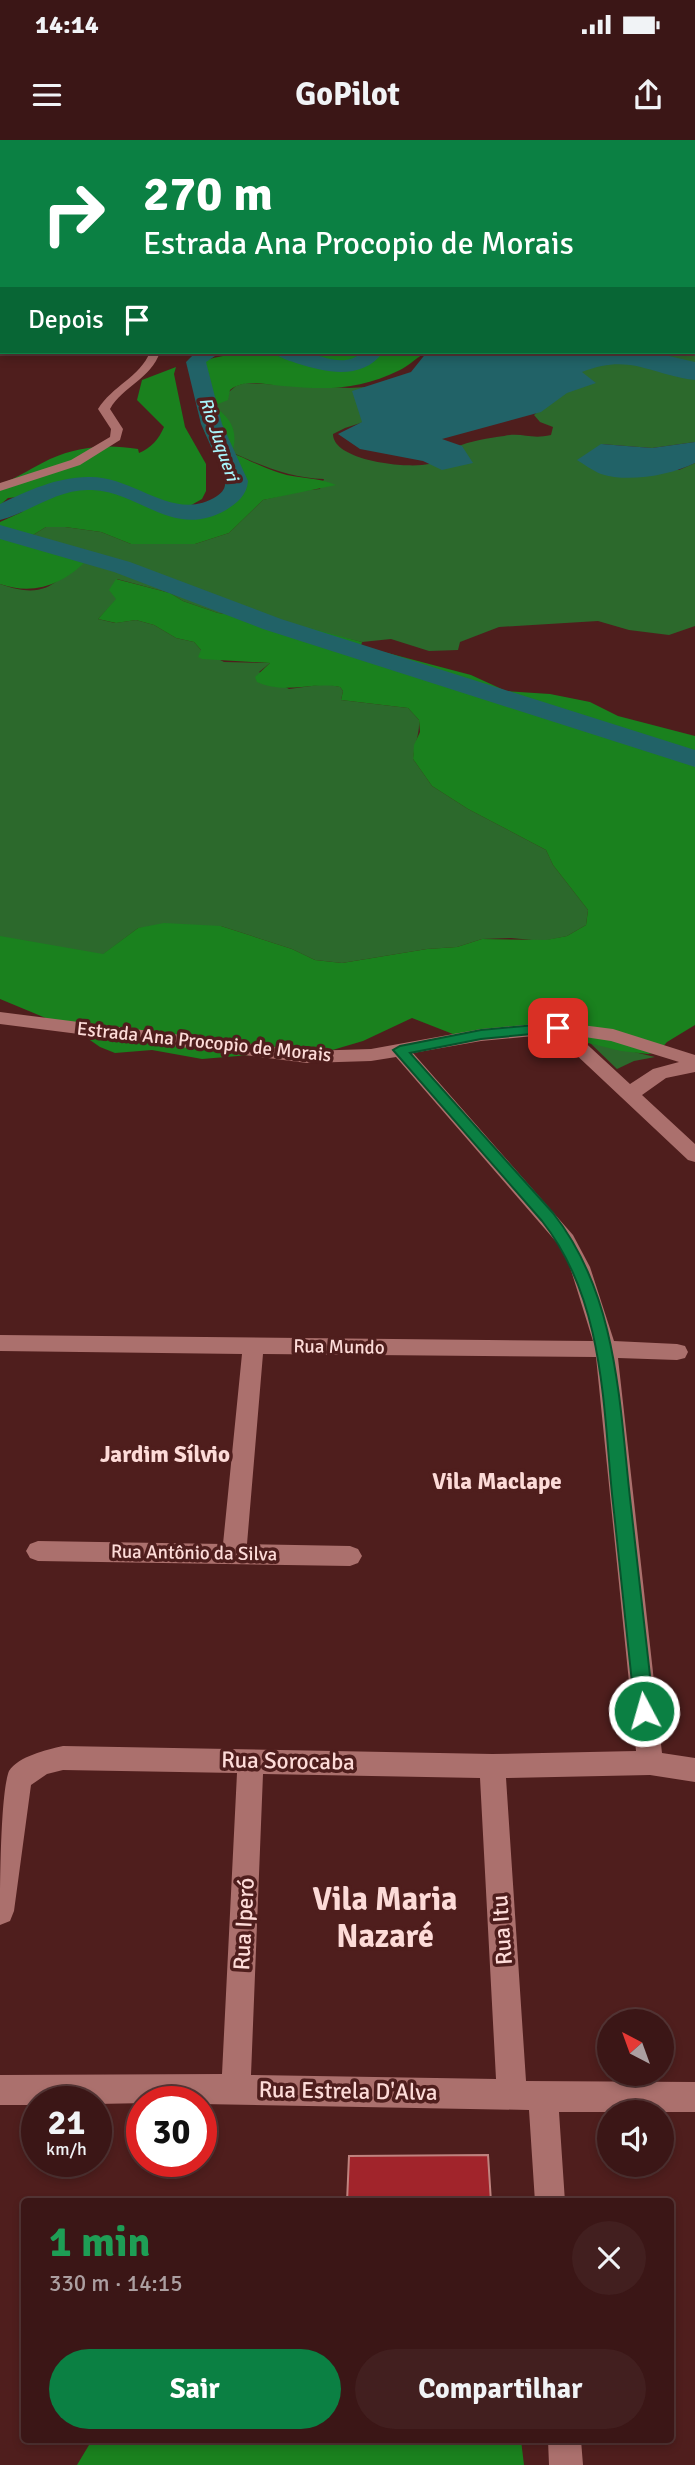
<!DOCTYPE html>
<html lang="pt">
<head>
<meta charset="utf-8">
<style>
	:root { --surface:#3b1616; --page:#421f1f; --text:#f1f3f6; --muted:#ac9fa1; --line:#543535; --accent:#0b8043 }
	body { margin:0; font-family:Signika,sans-serif; background:var(--page); color:var(--text); height:100vh; display:flex; flex-direction:column; font-size:26px; white-space:nowrap }
	* { box-sizing:border-box; margin:0 }
	p { font-size:23px; color:var(--muted) }
	.icon { flex:none; width:38px; height:38px; fill:none; stroke:currentColor; stroke-width:2; stroke-linecap:round; stroke-linejoin:round }
	.map { position:relative; flex:1; overflow:hidden }
	.side { position:absolute; left:21px; top:2058px; width:653px; height:245px; display:flex; flex-direction:column; background:var(--surface); border-radius:7px; box-shadow:0 4px 10px #0003,0 0 0 2px var(--line) }
	.side>* { flex:none }
	.guide { position:absolute; left:0px; top:0px; width:696px; height:214px; box-shadow:0 4px 10px #0003,0 0 0 2px var(--line); background:#0b8043; color:#fff; overflow:hidden }
	.needle { width:46px; rotate:319deg }
	.fabs { position:absolute; left:597px; top:1869px; display:grid; gap:14px }
	.fabs a { display:grid; place-items:center; width:77px; height:77px; border-radius:50%; background:var(--surface); box-shadow:0 4px 10px #0003,0 0 0 2px var(--line); font-size:35px }
	.speed { position:absolute; left:21px; top:1946px; display:flex; gap:14px; font-size:35px; font-weight:700; text-align:center }
	.speed>* { display:grid; place-content:center; width:91px; height:91px; border-radius:50%; background:var(--surface); box-shadow:0 4px 10px #0003,0 0 0 2px var(--line); line-height:1 }
	.speed small { font-size:18px; font-weight:400 }
	.speed .limit { border:10px solid #d22; background:#fff; color:#111 }
	.pin { position:absolute; display:grid; place-items:center; width:60px; height:60px; color:#fff; margin:-30px; border-radius:14px; box-shadow:0 4px 10px #0006 }
	.me { position:absolute; width:77px; margin:-38px; rotate:354deg; stroke-linejoin:round; filter:drop-shadow(0 0 5px #0008) }
	.turn { display:flex; align-items:center; gap:24px; height:147px; padding:0 28px; font-size:32px }
	.turn .icon { width:91px; height:91px; stroke-width:2.5 }
	.turn b { display:block; font-size:49px; line-height:60px }
	.then { display:flex; align-items:center; height:66px; padding:0 28px; background:#0003; gap:14px; font-size:26px }
	.round { display:grid; place-items:center; flex:none; width:74px; height:74px; border-radius:37px; background:var(--page) }
	.head { display:flex; align-items:center; justify-content:space-between; height:119px; padding:0 28px }
	h1 { font-size:42px; font-weight:800; line-height:52px; color:#1e9e55 }
	.action { display:flex; gap:14px; margin-top:auto; padding:14px 28px }
	.action a { flex:1; height:80px; border-radius:42px; background:var(--accent); color:#fff; font-size:28px; font-weight:800; line-height:80px; text-align:center }
	.action a+a { background:var(--page); color:var(--text) }
	.status { display:flex; justify-content:space-between; align-items:center; height:49px; padding:0 35px; background:var(--surface); direction:ltr }
	.status svg { height:19px; fill:currentColor }
	header { display:flex; justify-content:space-between; align-items:center; height:91px; padding:0 28px; background:var(--surface); font-size:32px; font-weight:800 }
	.map>svg:first-child { display:block }
</style>
</head>
<body>
<div class="status"><b>14:14</b><svg viewBox="0 0 49 12"><path d="M0 12V9h3v3zM5 12V6h3v6zM10 12V3h3v9zM15 12V0h3v12zM26 1h20v11H26zM47 4h2v5h-2z"/></svg></div>
<header><svg class="icon" aria-label="menu" viewBox="0 0 24 24"><path d="M4 6h16M4 12h16M4 18h16"/></svg>GoPilot<svg class="icon" aria-label="share" viewBox="0 0 24 24"><path d="M12 15V3M7 8l5-5 5 5M5 13v7h14v-7"/></svg></header>
<div class="map">
<svg width="695" height="2325" viewBox="0 0 695 2325">
	<rect width="100%" height="100%" fill="#4f1e1d"/>
	<path fill="#2c692c" d="M695 207V302L652 308 601 304 679 330 695 323V486L669 495 629 490 598 481 499 487 460 502 458 510 429 511 391 499 362 502 263 479 218 473 183 461 170 453 117 439V459L98 479 115 483 136 480 154 485 176 498 194 502 201 510 224 522 270 523 259 532 289 549 326 544 340 547 343 551 341 560 408 568 419 580C420 594 414 605 413 619L432 646 468 669 546 710 553 725 588 770 586 785 567 796 543 801 511 798 482 799 457 807 427 809 342 823 315 820 292 809 221 786 138 788 101 816 0 797V444C44 460 59 445 83 410L44 402 33 395 46 387H65L101 392 131 404H195L229 393 263 360 300 351 320 349 324 339C290 338 262 326 231 312L212 266 236 246 245 243 349 248 385 246 376 278 345 288 333 294C333 321 408 329 429 324 442 322 445 312 456 307 470 301 489 298 504 296 523 292 530 300 551 295L553 287 540 282 534 275 549 262 555 237 635 212H695Z
		M588 901 655 917 634 921 617 929Z"/>
	<path fill="#1a811e" d="M286 212H368C348 236 312 218 286 212Z
		M376 212H427C417 217 410 225 400 230 359 250 328 250 283 246 264 245 246 238 230 250L228 260 213 266C231 277 239 292 232 313 247 319 263 328 280 333 298 339 318 337 336 345L263 360 229 393 195 404H131L101 392 65 387H46L33 395 44 402 83 410 88 419C64 444 34 456 0 444V382L22 372 31 363 28 356 8 358 0 365V344C18 338 33 327 50 319 80 306 107 304 138 309L139 313C151 308 159 299 164 287L137 260 142 240 176 227 174 234 185 287 206 324V351L202 359 177 373C192 378 205 377 219 372 234 366 242 346 233 331 223 316 208 305 203 287 199 270 206 250 200 233L189 227C212 216 239 212 264 213 296 216 351 251 376 212Z
		M116 439 170 453 183 461 218 473 286 482 362 502 361 506 471 535 506 551 550 554 590 562 618 576 695 596V885L667 902 658 912 648 914 621 911 539 891 458 896 412 878 363 901 329 911 306 906 275 913 202 919 152 910 115 913 100 907 77 891 0 859V796L103 814 138 788 164 783 221 786 292 809 315 820 342 823 427 809 457 807 482 799 546 800 567 796 586 785 588 770 553 725 546 710 468 669 432 646 413 619 414 605 420 592 419 580 408 568 341 560 343 551 340 547C312 541 285 555 257 542L255 537 270 523 202 519 198 517 201 510 194 502 176 498 154 485 136 480 116 483 98 479 116 459 109 450Z
		M92 2300H521L524 2325H77Z"/>
	<path fill="#216267" d="M427 212H682L669 216 695 222V240C648 234 630 213 582 232L596 243 567 253 541 272 442 299 462 306 473 323 442 330 423 321 360 309 338 294 362 282 352 251 411 232Z
		M695 302V323C671 335 628 343 601 334 593 331 584 324 577 320L601 304 652 308Z"/>
	<g fill="none" stroke-linecap="round" stroke-linejoin="round">
		<path fill="#216267" fill-rule="evenodd" d="M534 0H550V2H534Z
			M196 212H221L206 222 222 284 248 341C247 355 237 363 226 370 173 400 141 352 92 350 58 348 31 372 0 380V364C27 351 57 337 88 337 134 335 174 384 217 356 224 351 226 347 225 338L201 284 186 222Z
			M274 212C283 212 294 210 303 212 322 215 345 229 362 212H383C363 240 328 233 299 224 291 221 280 219 274 212Z
			M0 385 130 422 281 479 695 610V627L263 489 114 432 0 399Z"/>
	</g>
	<path fill="#a1242b" stroke="#bf837f" stroke-width="2" d="M488 2015 491 2062H347L349 2016Z"/>
	<g fill="none" stroke-linecap="round" stroke-linejoin="round">
		<path fill="#ab706d" fill-rule="evenodd" d="M157 0H165L156 2Z
			M150 212H160C151 239 123 246 110 269L123 289 120 300 80 325 0 351V343L71 320 110 297 111 289 98 269C112 246 140 237 150 212Z
			M0 872 307 911 371 909 481 889 558 882 613 889 695 915V932L666 938 642 955 695 1004V1022L688 1020 554 894 481 901 413 913 573 1095 590 1127 614 1201 677 1204 685 1206 688 1212 685 1218 677 1220 618 1218 662 1613 695 1618V1642L650 1635 506 1638 526 1941 695 1942V1972H559L565 2062H535L529 1970 201 1964V1962L96 1964V1962H37V1965H0V1935L222 1934 237 1633 63 1630 47 1634 31 1645 14 1771 10 1781 0 1785C0 1754 0 1654 9 1631 19 1616 46 1610 63 1606L492 1614 636 1611 596 1217 263 1214 247 1404 350 1406 358 1409 362 1416 358 1423 350 1426 38 1421 30 1418 26 1411 30 1404 38 1401 223 1404 242 1214 0 1211V1195L593 1201 570 1127 558 1104 396 917 371 921 307 923 0 884ZM578 896 611 901 679 922 653 929 630 944ZM263 1634 480 1638 496 1939 251 1935Z
			M548 2300H581L583 2325H549Z"/>
	</g>
	<path fill="#0b8043" stroke="#07532c" stroke-width="2" d="M558 883 563 885V891L481 899 410 913 553 1073C617 1154 619 1259 630 1358 638 1429 646 1500 654 1571L651 1577 644 1579 637 1577 635 1571C627 1498 620 1426 612 1354 603 1261 603 1158 542 1081L393 910 400 906 481 890Z"/>
	<g text-anchor="middle" dominant-baseline="central" stroke-width="7" stroke-linejoin="round" paint-order="stroke">
		<g font-size="18" font-style="italic" fill="#a7f4fb" stroke="#4f1e1d">
			<text transform="translate(219 299) rotate(71)">Rio Juqueri</text>
		</g>
		<g font-size="19" fill="#fddbd8" stroke="#4f1e1d">
			<text transform="translate(204 902) rotate(6)">Estrada Ana Procopio de Morais</text>
			<text transform="translate(339 1207) rotate(1)">Rua Mundo</text>
			<text transform="translate(194 1413) rotate(1)">Rua Antônio da Silva</text>
		</g>
		<g font-size="23" font-weight="bold" fill="#fddbd8" stroke="#4f1e1d">
			<text x="165" y="1314">Jardim Sílvio</text>
			<text x="497" y="1341">Vila Maclape</text>
		</g>
		<g font-size="23" fill="#fddbd8" stroke="#4f1e1d">
			<text transform="translate(288 1621) rotate(1)">Rua Sorocaba</text>
			<text transform="translate(244 1784) rotate(-87)">Rua Iperó</text>
			<text transform="translate(502 1790) rotate(-94)">Rua Itu</text>
			<text transform="translate(348 1951) rotate(1)">Rua Estrela D'Alva</text>
		</g>
		<g font-size="32" font-weight="bold" fill="#fddbd8" stroke="#4f1e1d">
			<text x="385" y="1759">Vila Maria<tspan x="385" dy="37">Nazaré</tspan></text>
		</g>
	</g>
</svg>
<div class="fabs">
<a><svg class="needle" viewBox="-14 -14 28 28"><path d="M0-13l5 13h-10z" fill="#e53935"/><path d="M0 13l5-13h-10z" fill="#ac9fa1"/></svg></a>
<a><svg class="icon" aria-label="sound" viewBox="0 0 24 24"><path d="M4 9h4l5-4v14l-5-4H4zM17 9q2 3 0 6"/></svg></a>
</div>
<div class="speed"><div>21<small>km/h</small></div><div class="limit">30</div></div>
<div class="pin" style="left:558px;top:888px;background:#d93025"><svg class="icon" aria-label="arrive" viewBox="0 0 24 24"><path d="M6 21V4h12l-3 4 3 4H6"/></svg></div>
<svg class="me" style="left:644px;top:1571px" viewBox="-20 -20 40 40"><circle r="17" fill="#0b8043" stroke="#fff" stroke-width="3"/><path d="M0-11L8 9 0 5-8 9z" fill="#fff"/></svg>
<div class="guide">
<div class="turn"><svg class="icon" aria-label="right" viewBox="0 0 24 24"><path d="M7 20v-9h11M14 6l5 5-5 5"/></svg><div><b>270 m</b>Estrada Ana Procopio de Morais</div></div>
<div class="then">Depois<svg class="icon" aria-label="arrive" viewBox="0 0 24 24"><path d="M6 21V4h12l-3 4 3 4H6"/></svg></div>
</div>
<section class="side">
<div class="head"><div><h1>1 min</h1><p>330 m · 14:15</p></div><a class="round"><svg class="icon" aria-label="close" viewBox="0 0 24 24"><path d="M6 6l12 12M18 6L6 18"/></svg></a></div>
<div class="action"><a>Sair</a><a>Compartilhar</a></div>
</section>
</div>
</body>
</html>
